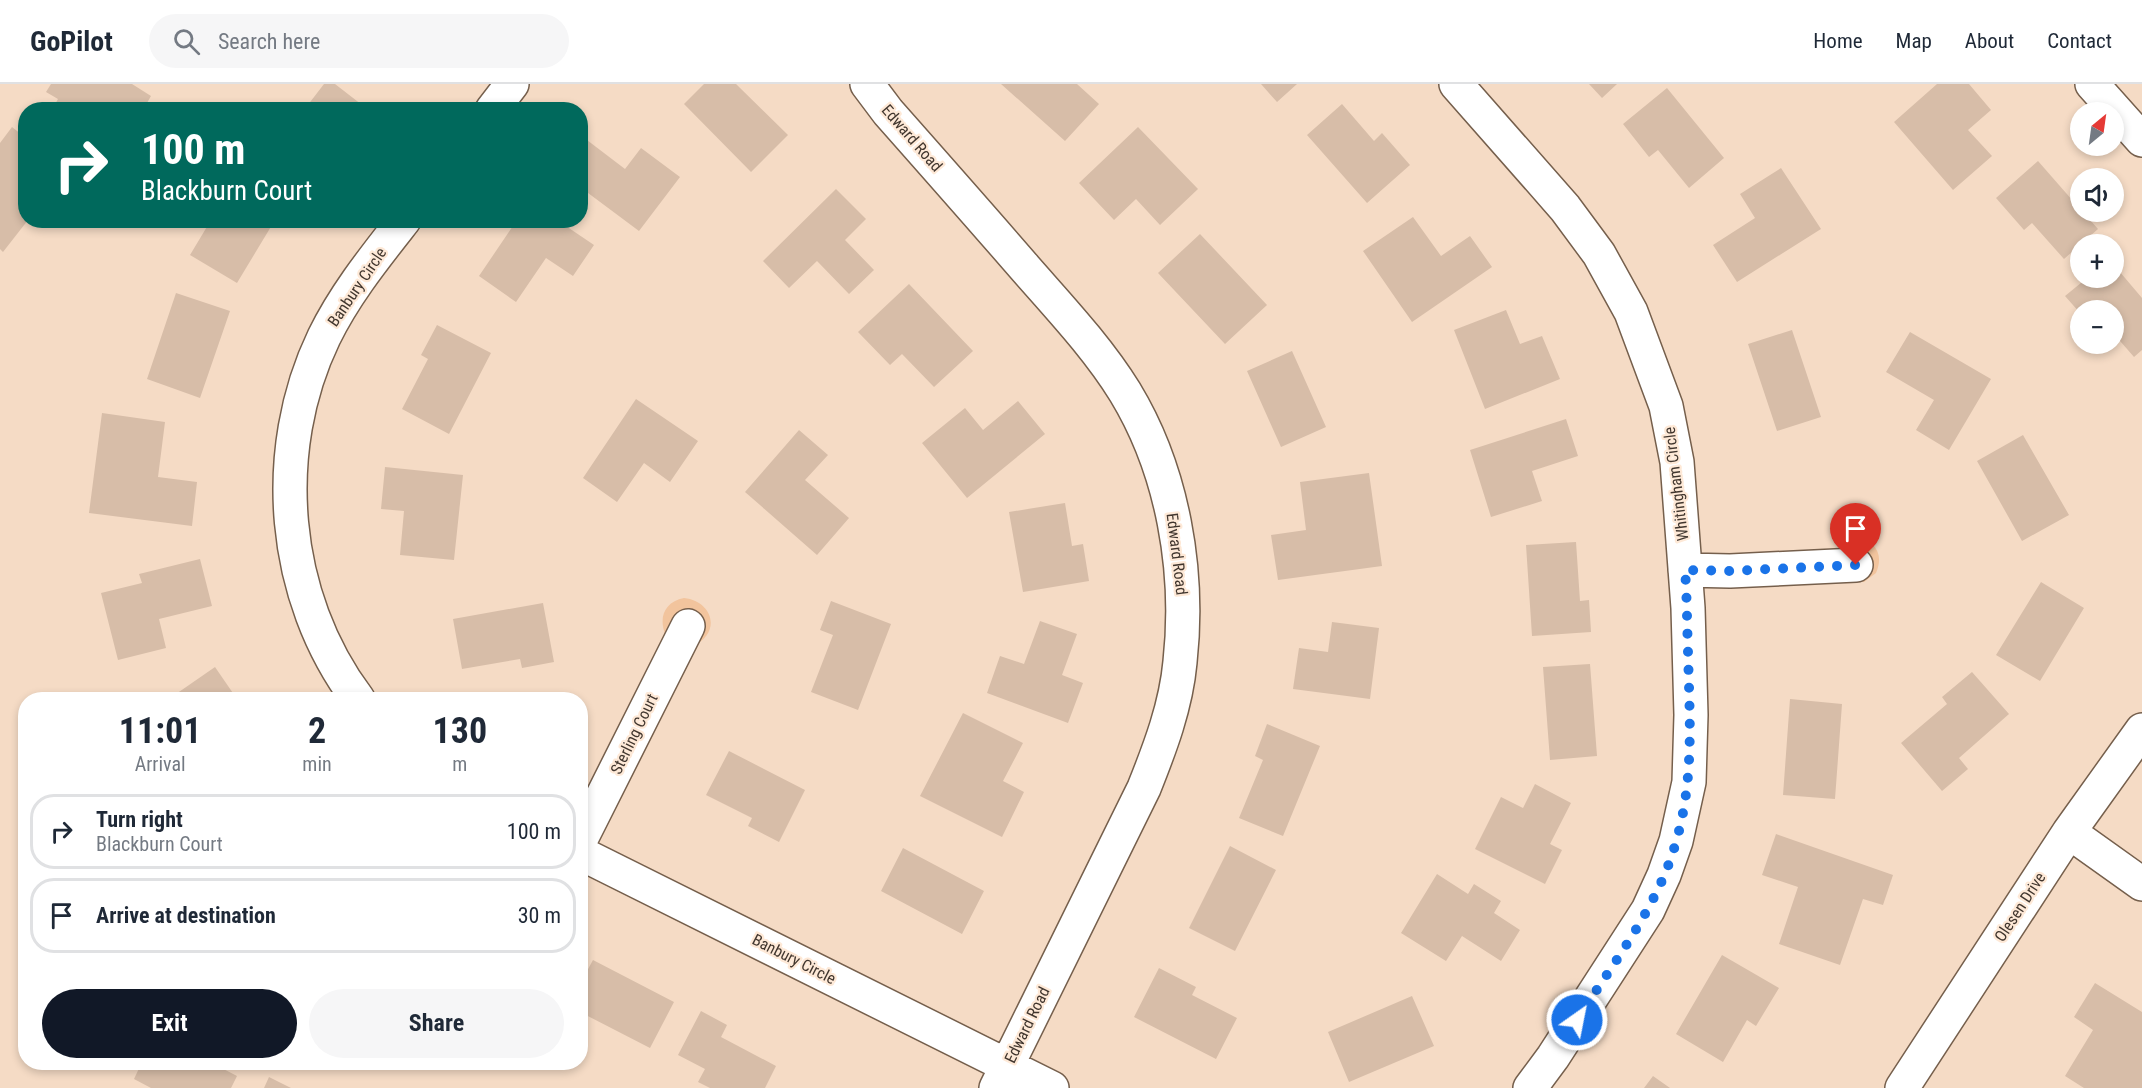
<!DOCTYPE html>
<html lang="en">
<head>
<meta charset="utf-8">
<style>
	:root { --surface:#fff; --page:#f6f6f7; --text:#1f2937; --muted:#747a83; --line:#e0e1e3; --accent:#111827 }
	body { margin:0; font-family:"Roboto Condensed",sans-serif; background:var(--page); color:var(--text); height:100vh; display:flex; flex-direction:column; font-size:22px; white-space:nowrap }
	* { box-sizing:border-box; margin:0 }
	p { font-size:20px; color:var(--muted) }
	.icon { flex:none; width:33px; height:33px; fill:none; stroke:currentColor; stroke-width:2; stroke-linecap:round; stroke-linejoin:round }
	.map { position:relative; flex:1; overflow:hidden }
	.panel { position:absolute; left:18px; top:608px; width:570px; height:378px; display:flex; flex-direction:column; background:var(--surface); border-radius:24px; box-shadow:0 3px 9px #0003 }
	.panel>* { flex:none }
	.top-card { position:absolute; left:18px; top:18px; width:570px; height:126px; border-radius:24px; box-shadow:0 3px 9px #0003; background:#00695c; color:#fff; overflow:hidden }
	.needle { width:39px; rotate:29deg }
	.fabs { position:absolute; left:2070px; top:18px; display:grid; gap:12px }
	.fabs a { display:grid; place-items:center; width:54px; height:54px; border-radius:50%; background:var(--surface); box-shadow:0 3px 9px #0003; font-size:30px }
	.pin { position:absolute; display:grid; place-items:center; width:51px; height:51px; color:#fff; margin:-62px -26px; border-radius:50% 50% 50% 0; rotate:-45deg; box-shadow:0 0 6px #0007 }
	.pin .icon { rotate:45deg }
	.me { position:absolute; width:66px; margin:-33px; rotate:33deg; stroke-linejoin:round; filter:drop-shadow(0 0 4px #0008) }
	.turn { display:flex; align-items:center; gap:21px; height:126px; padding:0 24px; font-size:27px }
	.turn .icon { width:78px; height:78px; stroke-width:2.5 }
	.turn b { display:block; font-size:42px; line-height:51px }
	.eta { display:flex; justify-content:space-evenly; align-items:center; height:102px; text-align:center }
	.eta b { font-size:36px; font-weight:700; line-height:42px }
	.button { display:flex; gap:12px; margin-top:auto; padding:12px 24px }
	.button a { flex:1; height:69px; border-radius:36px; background:var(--accent); color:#fff; font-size:24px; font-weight:700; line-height:69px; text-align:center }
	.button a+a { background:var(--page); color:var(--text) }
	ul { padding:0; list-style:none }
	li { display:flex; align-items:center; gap:18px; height:75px; margin:0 12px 9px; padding:0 12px; border:3px solid var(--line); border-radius:24px }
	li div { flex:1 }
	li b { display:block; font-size:22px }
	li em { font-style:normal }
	header { display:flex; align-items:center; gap:36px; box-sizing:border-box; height:84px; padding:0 30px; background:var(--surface); border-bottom:2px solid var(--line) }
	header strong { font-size:28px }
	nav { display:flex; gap:33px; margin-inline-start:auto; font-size:21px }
	.search { width:420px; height:54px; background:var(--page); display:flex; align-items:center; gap:15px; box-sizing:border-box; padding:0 21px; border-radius:33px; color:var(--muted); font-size:22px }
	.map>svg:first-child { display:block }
</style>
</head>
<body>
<header>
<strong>GoPilot</strong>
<div class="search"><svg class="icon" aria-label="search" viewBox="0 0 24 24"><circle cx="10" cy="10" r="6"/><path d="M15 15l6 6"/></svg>Search here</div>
<nav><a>Home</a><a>Map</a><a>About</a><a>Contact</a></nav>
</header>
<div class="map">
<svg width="2142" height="1004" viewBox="0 0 2142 1004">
	<rect width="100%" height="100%" fill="#f5dbc5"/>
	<path fill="#f2c49d" d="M1856 454C1876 456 1884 471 1876 489L1864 498 1849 497 1836 470 1843 459Z
		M684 514C713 517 722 549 693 562L666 552C658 534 664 518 684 514Z"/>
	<path fill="#d7bda8" d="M51 0H132L151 12 143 26H52L58 15 46 8Z
		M324 0H335L366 24 304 26Z
		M704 0H736L788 51 751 88 684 20Z
		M1001 0H1077L1099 20 1065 57Z
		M1261 0H1297L1277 18Z
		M1589 0H1617L1602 14Z
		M1937 0H1969L1991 26 1968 46 1992 72 1953 106 1894 38Z
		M1667 4 1724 74 1689 104 1658 66 1649 73 1623 40Z
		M1342 20 1374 57 1382 49 1410 81 1367 119 1307 51Z
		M12 43 26 54V136H28L3 168 0 165V59Z
		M1138 43 1198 105 1160 141 1136 115 1114 136 1079 99Z
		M583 53 625 85 641 64 680 93 639 147 580 103V56Z
		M2038 77 2080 125V128H2083L2098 145 2064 175 2032 139 2024 146 1996 114Z
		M1781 84 1821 145 1737 198 1713 161 1755 134 1740 110Z
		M836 105 866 135 845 156 874 186 849 210 817 177 789 204 763 177Z
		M1413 133 1441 172 1470 152 1492 183 1412 238 1363 167Z
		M211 136H275L237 199 190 171Z
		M517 136H557L594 161 573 192 546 174 516 218 479 192Z
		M1200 150 1267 221 1225 260 1158 189Z
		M2114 181 2142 214V266L2134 273 2114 250V226H2080V229L2065 212 2087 194H2114Z
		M909 200 973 267 934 303 902 270 890 281 858 248Z
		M176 209 230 227 200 314 147 295Z
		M1506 226 1520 260 1542 252 1560 295 1485 325 1454 246Z
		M437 241 491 269 449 350 402 325 428 275 421 271Z
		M1792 246 1821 333 1777 347 1748 260Z
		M1910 248 1991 295 1949 366 1916 346 1934 316 1886 288Z
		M1292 267 1326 343 1281 363 1247 287Z
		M636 315 698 357 670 398 644 379 617 418 583 394Z
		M1018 317 1045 350 967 414 922 359 965 324 983 346Z
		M102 329 165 338 158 393 197 398 192 442 89 429Z
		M1566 335 1578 372 1532 387 1542 417 1491 433 1470 366Z
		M799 346 828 371 805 396 849 434 817 471 745 408Z
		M2023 351 2069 431 2022 457 1977 377Z
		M385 383 463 391 454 476 400 471 404 427 381 425Z
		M1369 389 1382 482 1278 496 1271 451 1306 446 1300 398Z
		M1065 419 1072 462 1083 460 1089 497 1023 508 1009 428Z
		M1576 458 1580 517 1589 516 1591 548 1532 552 1526 461Z
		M200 475 212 522 159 535 166 564 118 576 101 509 142 499 139 490Z
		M2041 498 2084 524 2040 597 1996 571Z
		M831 517 891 540 858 626 811 608 833 551 820 546Z
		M543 519 554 578 522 584 520 575 462 585 453 535Z
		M1040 537 1077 550 1062 591 1083 599 1068 639 987 609 1000 572 1024 580Z
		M1332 538 1379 544 1370 615 1293 605 1299 564 1328 568Z
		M1590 580 1597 672 1550 676 1543 583Z
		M215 583 237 615H179L176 610Z
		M1972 588 2009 630 1959 674 1968 685 1942 707 1901 659 1947 620 1942 613Z
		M1790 615 1842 620 1835 715 1783 711Z
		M963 629 1023 659 1003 697 1024 708 1002 753 920 712Z
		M1267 640 1320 662 1283 752 1239 734 1263 676 1255 672Z
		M729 667 805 706 779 758 748 742 752 734 706 711Z
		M1535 700 1571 719 1550 760 1562 766 1545 800 1475 765 1501 713 1523 724Z
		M1776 750 1893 791 1883 821 1863 815 1840 881 1779 860 1798 803 1762 791Z
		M1230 762 1276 786 1235 867 1189 844Z
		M903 764 984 807 962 850 881 807Z
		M1437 790 1468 810 1474 800 1501 817 1494 829 1520 846 1501 877 1462 852 1446 877 1401 849Z
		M1722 871 1779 904 1756 942 1747 936 1723 978 1676 950Z
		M593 876 674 918 650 964 580 928V900Z
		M1159 884 1196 903 1192 911 1237 934 1216 975 1134 933Z
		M2095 899 2142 928V1004H2084L2065 992 2093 946 2074 933Z
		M1412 912 1434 962 1349 998 1328 948Z
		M701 927 727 941 721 953 776 982 765 1004H710L698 998 705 985 678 971Z
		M142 978H210L237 992 231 1004H151L134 995Z
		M1653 992 1670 1004H1644Z
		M269 993 291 1004H264Z"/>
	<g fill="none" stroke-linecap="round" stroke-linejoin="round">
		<g stroke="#755f4c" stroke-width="36">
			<path id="minor" d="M867 0 888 28C934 80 980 132 1025 184 1060 224 1097 263 1125 308 1173 387 1190 487 1180 578 1176 622 1160 664 1144 704L996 1004
				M1456 0 1565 124 1599 170 1631 228 1666 322 1677 378 1688 524 1691 631 1689 698 1676 757 1664 791 1648 826 1553 973 1530 1004
				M2092 0 2142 56
				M492 26 512 0
				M1685 486 1730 487 1856 481
				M358 615C281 513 269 367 324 253 345 210 375 173 404 136
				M2069 748 2142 800
				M580 757 688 542
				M580 769 1052 1004
				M1902 1004 2069 748 2142 646"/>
		</g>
		<use href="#minor" stroke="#fff" stroke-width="33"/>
	</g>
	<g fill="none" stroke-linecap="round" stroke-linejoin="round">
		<path stroke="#1a73e8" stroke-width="10" stroke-dasharray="0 18" d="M1577 936C1607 889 1642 843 1664 792 1696 716 1690 647 1688 568 1687 540 1687 513 1685 486L1730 487 1856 481"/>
	</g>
	<g text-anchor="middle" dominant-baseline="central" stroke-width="4.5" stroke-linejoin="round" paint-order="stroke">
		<g font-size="16" fill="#41362e" stroke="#fee9d7">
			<text transform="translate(912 54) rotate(49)">Edward Road</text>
			<text transform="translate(357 203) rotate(-56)">Banbury Circle</text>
			<text transform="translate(1676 400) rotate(-97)">Whitingham Circle</text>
			<text transform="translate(1177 470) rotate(83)">Edward Road</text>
			<text transform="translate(634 650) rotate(-64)">Sterling Court</text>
			<text transform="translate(2020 823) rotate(-57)">Olesen Drive</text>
			<text transform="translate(794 875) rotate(27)">Banbury Circle</text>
			<text transform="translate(1027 941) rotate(-64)">Edward Road</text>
		</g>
	</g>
</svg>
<div class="fabs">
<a><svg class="needle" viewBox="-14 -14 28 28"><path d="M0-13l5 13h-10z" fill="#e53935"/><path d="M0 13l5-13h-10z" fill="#747a83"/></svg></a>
<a><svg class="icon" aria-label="sound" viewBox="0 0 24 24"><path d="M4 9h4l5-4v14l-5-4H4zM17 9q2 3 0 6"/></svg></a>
<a>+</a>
<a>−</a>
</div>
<div class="pin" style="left:1856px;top:481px;background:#d93025"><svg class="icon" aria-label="arrive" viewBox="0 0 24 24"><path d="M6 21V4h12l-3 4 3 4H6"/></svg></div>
<svg class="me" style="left:1577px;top:936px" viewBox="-20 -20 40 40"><circle r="17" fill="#1a73e8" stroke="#fff" stroke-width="3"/><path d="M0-11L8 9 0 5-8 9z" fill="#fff"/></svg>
<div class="top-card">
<div class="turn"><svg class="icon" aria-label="right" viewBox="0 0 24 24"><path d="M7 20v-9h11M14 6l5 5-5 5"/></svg><div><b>100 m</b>Blackburn Court</div></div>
</div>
<section class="panel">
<div class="eta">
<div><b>11:01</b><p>Arrival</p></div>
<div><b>2</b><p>min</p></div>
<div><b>130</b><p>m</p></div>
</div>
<ul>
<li><svg class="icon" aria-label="right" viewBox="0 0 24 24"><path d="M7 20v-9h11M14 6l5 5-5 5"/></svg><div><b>Turn right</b><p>Blackburn Court</p></div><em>100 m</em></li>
<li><svg class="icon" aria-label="arrive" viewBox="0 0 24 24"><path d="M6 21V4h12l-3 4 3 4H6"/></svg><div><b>Arrive at destination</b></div><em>30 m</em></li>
</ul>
<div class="button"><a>Exit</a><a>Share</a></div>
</section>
</div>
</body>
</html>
